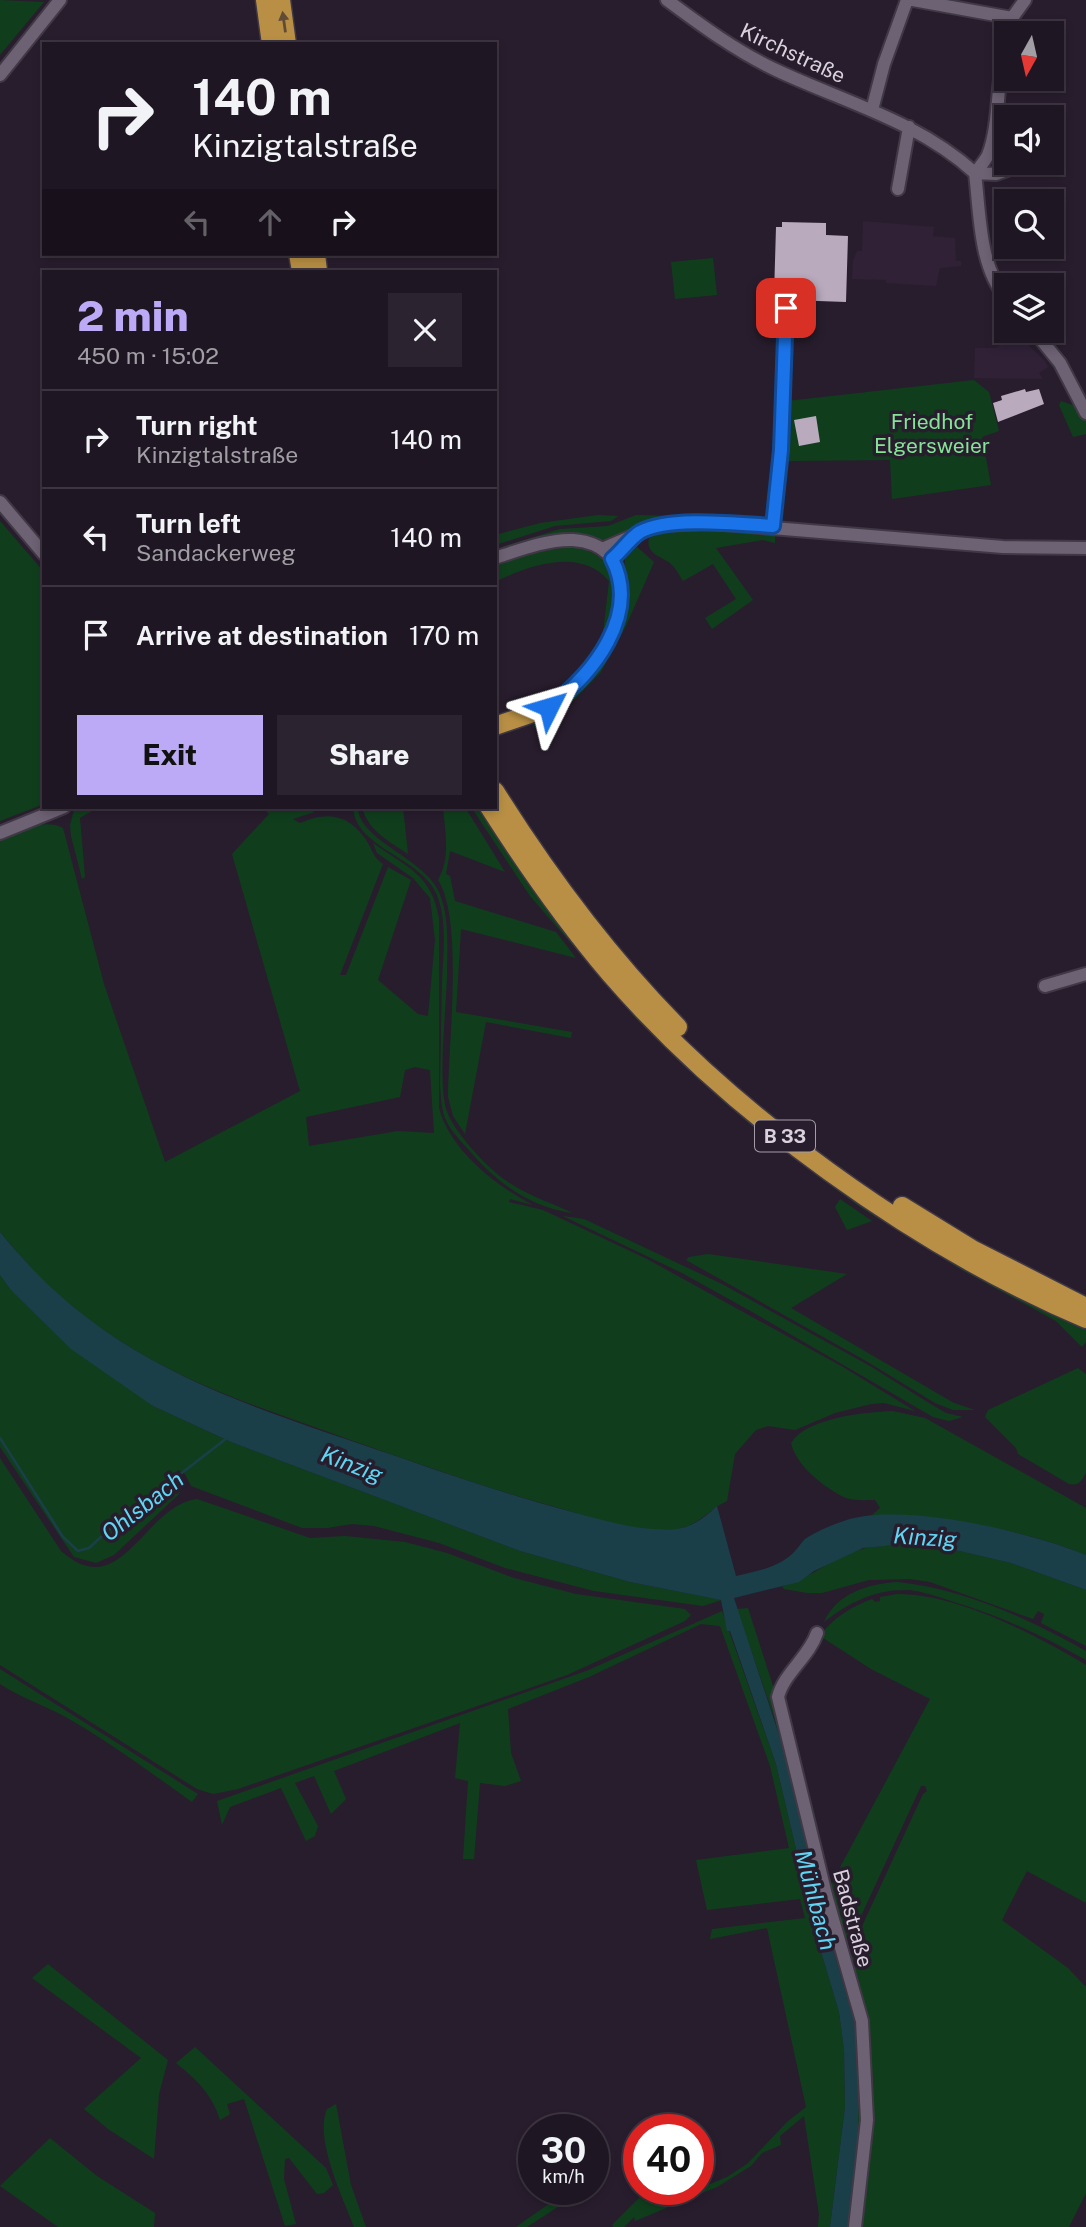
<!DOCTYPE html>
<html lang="en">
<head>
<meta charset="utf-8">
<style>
	:root { --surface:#1e1622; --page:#2b232f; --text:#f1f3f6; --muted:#a19fa5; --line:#3c3540; --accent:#bcaaf6 }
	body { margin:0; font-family:"Public Sans",sans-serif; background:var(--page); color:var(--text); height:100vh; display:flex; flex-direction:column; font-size:26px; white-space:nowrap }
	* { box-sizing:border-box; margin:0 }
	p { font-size:23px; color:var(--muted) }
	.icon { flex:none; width:38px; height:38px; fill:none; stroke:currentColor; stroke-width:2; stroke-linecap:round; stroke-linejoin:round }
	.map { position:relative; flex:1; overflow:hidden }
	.side { position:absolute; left:42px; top:270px; width:455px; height:539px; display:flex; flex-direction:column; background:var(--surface); border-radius:0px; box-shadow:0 4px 10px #0003,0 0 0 2px var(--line) }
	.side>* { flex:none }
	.top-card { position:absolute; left:42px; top:42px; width:455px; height:214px; border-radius:0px; box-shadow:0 4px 10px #0003,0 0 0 2px var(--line); background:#1e1622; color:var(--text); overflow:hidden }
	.needle { width:46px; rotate:188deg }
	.tools { position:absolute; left:994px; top:21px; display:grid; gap:14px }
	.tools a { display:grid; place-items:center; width:70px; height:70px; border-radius:0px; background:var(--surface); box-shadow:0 4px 10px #0003,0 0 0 2px var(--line); font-size:35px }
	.speed { position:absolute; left:518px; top:2114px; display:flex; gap:14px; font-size:35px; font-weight:700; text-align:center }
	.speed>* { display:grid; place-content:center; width:91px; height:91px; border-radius:50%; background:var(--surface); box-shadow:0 4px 10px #0003,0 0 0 2px var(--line); line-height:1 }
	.speed small { font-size:18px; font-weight:400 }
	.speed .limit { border:10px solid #d22; background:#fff; color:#111 }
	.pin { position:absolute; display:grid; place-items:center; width:60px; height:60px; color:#fff; margin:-30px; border-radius:14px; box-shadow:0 4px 10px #0006 }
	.me { position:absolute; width:77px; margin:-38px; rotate:50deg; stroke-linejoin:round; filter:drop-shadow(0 0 5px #0008) }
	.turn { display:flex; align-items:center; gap:24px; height:147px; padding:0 35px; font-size:32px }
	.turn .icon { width:91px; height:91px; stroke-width:2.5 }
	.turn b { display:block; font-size:49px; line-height:60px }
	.lanes { display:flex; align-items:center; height:66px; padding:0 35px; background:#0003; justify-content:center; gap:35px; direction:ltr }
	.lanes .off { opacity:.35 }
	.round { display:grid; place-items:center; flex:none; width:74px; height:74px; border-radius:0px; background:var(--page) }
	.headline { display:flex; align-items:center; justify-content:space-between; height:119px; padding:0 35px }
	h1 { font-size:42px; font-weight:800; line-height:52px; color:var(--accent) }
	.button { display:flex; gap:14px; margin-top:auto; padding:14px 35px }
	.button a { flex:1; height:80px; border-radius:0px; background:var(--accent); color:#111; font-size:28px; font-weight:800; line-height:80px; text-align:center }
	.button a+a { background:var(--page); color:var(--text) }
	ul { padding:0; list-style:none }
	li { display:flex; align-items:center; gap:21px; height:98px; padding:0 35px; border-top:2px solid var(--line) }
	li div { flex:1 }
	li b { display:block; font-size:26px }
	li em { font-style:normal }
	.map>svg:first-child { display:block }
</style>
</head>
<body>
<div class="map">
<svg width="1086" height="2227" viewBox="0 0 1086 2227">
	<rect width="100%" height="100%" fill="#281d2d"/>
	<path fill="#302137" d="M863 221 934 227 933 236 955 238 956 261H961V266L940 268 936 286 886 283V280L852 279 853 261 857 251H862Z
		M1014 331 1045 361 1048 367 1039 373 1043 379 974 378 975 348H996Z"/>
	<path fill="#103e1d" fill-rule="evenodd" d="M0 0 44 2 0 55Z
		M713 258 717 295 675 299 671 262Z
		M974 380 989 392 999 431 982 437 991 485 892 499 890 460 784 461 787 401Z
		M1061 401 1078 407 1086 420V434L1073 437 1059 405Z
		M598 515 618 516 611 521 555 526 495 545V535L540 523Z
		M636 515 766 518 758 521H658L636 526 612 539 495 553V549L560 529 608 526Z
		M0 521 44 572V804L0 821Z
		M671 530 775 532V543L763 540 716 548 753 600 712 629 705 618 736 599 713 564 683 581C680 577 677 570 673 566 664 556 645 556 649 538L658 532Z
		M570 547C628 553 619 603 602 642L609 581C581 547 529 565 495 582V566L535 552Z
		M637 547 654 562 626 626 601 672 574 700 545 716 533 728 534 720 549 711C567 690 616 639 623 616 626 608 629 598 629 590 628 574 616 555 637 547Z
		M81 807H99L80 818 85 877 82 879 71 836 70 825 74 810Z
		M261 807H300L315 812 293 819 300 823C325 812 346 813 364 837 372 847 372 857 383 864L340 975H346L388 867 411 880 378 980 418 1014 428 1016 435 940 430 898 413 878 377 853 373 843C406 867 432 874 439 919V1108C450 1150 496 1186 533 1205L510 1199 509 1202 543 1210 647 1259 843 1367 915 1411 884 1403 871 1404 835 1413 795 1430 768 1426 756 1430 735 1454 727 1501C709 1509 698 1526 677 1529 636 1534 591 1517 552 1506 482 1487 414 1462 345 1438 267 1410 187 1385 117 1339 70 1309 36 1276 0 1232V838C21 831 43 818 63 828L104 984 165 1162 300 1091 232 854 269 814ZM415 1067 430 1070 434 1133 398 1131 309 1146 306 1117 400 1097 405 1070Z
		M353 807H358C357 839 425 859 439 892 450 918 447 949 447 976 446 1011 438 1078 446 1109 451 1124 462 1137 472 1149 507 1189 527 1193 573 1213 529 1207 496 1182 468 1149 459 1139 450 1130 445 1118 441 1107 441 1097 440 1085 441 1051 441 1017 442 983 443 954 448 920 436 893 420 857 355 848 353 807Z
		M362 807H403L408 854C390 842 367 830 362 807Z
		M443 807H465L505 872 450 851 446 874 450 876 455 901 556 932 576 958 461 929 456 1012 572 1032 571 1038 486 1022 465 1134 453 1116 448 1097C448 1046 464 920 438 880 451 857 445 832 443 807Z
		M471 807H480L532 890 736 1106 1086 1327V1342L1082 1347 1056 1321 960 1269 860 1207 767 1138 723 1101 640 1023 530 896Z
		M840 1199 872 1221 847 1230 835 1207Z
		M563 1216 584 1219 722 1284 870 1366 929 1403 946 1413 963 1417 949 1421 933 1417 754 1313 682 1273Z
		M708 1254 847 1274 791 1308 954 1403 975 1410H953L935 1403 866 1361 686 1260 689 1257Z
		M0 1275 10 1289 153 1406 231 1442 520 1551 630 1582 722 1600 703 1606 594 1591 505 1568 439 1543 374 1526 352 1524 327 1528H302L191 1486 185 1474 178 1470 172 1477 182 1489 178 1495 114 1555 96 1563 74 1557 0 1447Z
		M1078 1368 1086 1374V1472C1082 1481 1079 1486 1069 1484L1018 1454 1016 1448 985 1417 988 1410Z
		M893 1411 925 1418 1086 1508V1555C1018 1527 945 1518 872 1515L880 1508 875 1500C866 1500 854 1501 846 1498 826 1489 796 1466 791 1443 806 1418 865 1412 893 1411Z
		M0 1458 61 1551C122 1605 144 1505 197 1499L310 1538 345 1536 405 1542 447 1553 514 1578 576 1594 685 1609 691 1615 685 1621 567 1675 238 1789 213 1794 197 1789 0 1665Z
		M895 1545 942 1547 1011 1563 1086 1590V1646L1041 1623 1044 1614 1038 1611 1033 1619 930 1582 910 1579 869 1580 822 1593H807L784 1589 782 1586C811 1578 834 1557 862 1549 872 1546 885 1546 895 1545Z
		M897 1582C965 1589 1027 1618 1086 1651V1660C1043 1636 1001 1616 954 1602 939 1597 923 1591 907 1590 875 1589 848 1603 824 1622 837 1593 868 1584 897 1582Z
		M897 1594C958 1594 1034 1634 1086 1665V1903L1027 1871 1002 1920 1068 1968 1086 1987V2193L1069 2227H858L871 2103 846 1961 923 1794 927 1791 925 1786H921L844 1953 829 1888 930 1699 871 1669 820 1636C834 1617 851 1607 872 1599L875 1602 880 1601V1597Z
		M748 1608 773 1686 858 2019 864 2092 852 2227H847L858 2065 855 2024 825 1922 774 1717 737 1609Z
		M722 1611 776 1764 817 1938 839 2012 844 2050 845 2107 830 2227H818L819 2214 804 2116 780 2136 781 2145 762 2153 751 2166 717 2187 635 2221 634 2217 624 2227H614L612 2225 641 2196 667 2190 698 2189 727 2177 747 2164 787 2122 806 2107 767 1928 710 1939 712 1929 805 1918 800 1899 707 1910 696 1860 789 1848 770 1766 720 1626 701 1624 589 1677 508 1709 511 1753 521 1781 505 1786 480 1783 474 1859H463L468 1781 455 1778 460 1723 334 1771 346 1799 331 1814 314 1776 295 1783 318 1826 315 1836 306 1841 281 1788 230 1807 222 1825 217 1801 586 1671Z
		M0 1669 198 1794 192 1802C150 1772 108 1741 64 1716 43 1705 20 1697 0 1684Z
		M48 1964 168 2060 159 2094 154 2159 108 2129 84 2109 141 2058 32 1978Z
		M195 2047 326 2168 333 2185 324 2193 317 2194 289 2158 285 2159 284 2179 296 2224 285 2226 244 2099 227 2104 230 2114 220 2120C212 2094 197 2080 176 2063Z
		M336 2104 351 2185 366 2227H354C343 2198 314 2139 327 2109Z
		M50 2138 97 2176 155 2213 154 2227H58L0 2186Z
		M570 2189 584 2190 527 2227H516Z"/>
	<path fill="#1a3f49" d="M0 1232C36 1276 70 1308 117 1339 206 1397 311 1426 410 1461 464 1480 517 1497 572 1512 606 1521 641 1532 676 1529 693 1527 705 1517 717 1506L736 1576C754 1572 776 1568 791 1555 796 1551 800 1544 805 1539 815 1532 832 1525 844 1521 899 1501 1032 1532 1086 1555V1590L1011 1563 942 1547 895 1545 863 1548 814 1571 799 1582 734 1598 784 1750 825 1922 855 2024 858 2065V2163L847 2227H830L845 2107 844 2050 839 2012 817 1938 776 1764 730 1631H727L721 1600 630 1582 520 1551 231 1442 153 1406 71 1349 10 1289 0 1275Z"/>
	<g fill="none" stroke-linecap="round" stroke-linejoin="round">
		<path stroke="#1a3f49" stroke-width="2.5" d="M0 1438 63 1537 78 1551 89 1548 113 1526 227 1438"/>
	</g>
	<path fill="#b9aabe" d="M782 222 826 223V235L848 236 846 302 790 300V295H774L776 227H782Z
		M1025 389 1026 392 1039 389 1044 404 998 422 993 403 1002 400 1001 396Z
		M816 416 820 442 799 446 794 420Z"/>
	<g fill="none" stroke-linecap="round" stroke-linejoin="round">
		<g stroke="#403845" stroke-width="16">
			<path id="minor" d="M667 0C702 26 736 51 776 70 844 102 918 121 975 173 980 214 979 266 1006 298
				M913 0 1012 18
				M1008 33 1012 18 1025 0
				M0 75 60 0
				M872 110 884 64 907 0
				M1047 163H1052
				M975 173C979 168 985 161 988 155 1000 125 997 75 1006 39
				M975 173 996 174 1027 163
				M898 189 909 127
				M1052 298 1054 293
				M1034 331 1060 363 1086 413
				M0 502 44 554
				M773 526 781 450 786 308
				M602 549 658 525 712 523 1003 547 1086 548
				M495 558C519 550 548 539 573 540 642 545 624 624 596 662 579 685 557 704 530 714
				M612 559 637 535
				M0 833 64 807
				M1045 986 1086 974
				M817 1633C809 1657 784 1673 778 1697L826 1895 862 2021 867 2120 855 2227"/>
		</g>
		<g stroke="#403845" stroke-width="21">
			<path id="highway" d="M265 0 271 44
				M281 0 287 44
				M298 254 301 271
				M316 254 318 271
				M495 726 530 714
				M495 791C549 877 607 955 678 1027
				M489 807C526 865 565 921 610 974 731 1114 916 1247 1086 1319
				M902 1206 972 1249 1086 1307"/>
		</g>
		<use href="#minor" stroke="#6d6174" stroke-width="12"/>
		<use href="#highway" stroke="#b88f44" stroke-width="18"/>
	</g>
	<defs><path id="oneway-solid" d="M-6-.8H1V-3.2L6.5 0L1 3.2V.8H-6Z" transform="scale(1.75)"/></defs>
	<use fill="#624b36" href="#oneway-solid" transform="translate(284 22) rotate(-98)"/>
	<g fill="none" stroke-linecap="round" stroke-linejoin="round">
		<g stroke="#114b97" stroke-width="18">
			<path id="route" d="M549 707C593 674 641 615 612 559 622 551 630 538 640 532 670 516 738 524 773 526L781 450 786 308"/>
		</g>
		<use href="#route" stroke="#1a73e8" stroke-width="12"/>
	</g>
	<g text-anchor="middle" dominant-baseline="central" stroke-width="7" stroke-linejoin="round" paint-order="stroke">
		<rect fill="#281d2d" stroke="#a49ca8" stroke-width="2" x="755" y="1120.5" width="60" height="31" rx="5"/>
		<g font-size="19" font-weight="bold" fill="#d9d2dd">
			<text x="785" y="1136">B 33</text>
		</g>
		<g font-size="21" fill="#d9d2dd" stroke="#281d2d">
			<text transform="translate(793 53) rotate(25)">Kirchstraße</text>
			<text transform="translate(853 1918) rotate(75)">Badstraße</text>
		</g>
		<g font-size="21" fill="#83e496" stroke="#281d2d">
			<text x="932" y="421">Friedhof<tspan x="932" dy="24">Elgersweier</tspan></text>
		</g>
		<g font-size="23" font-style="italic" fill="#5fd5f4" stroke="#281d2d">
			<text transform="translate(352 1464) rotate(21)">Kinzig</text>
			<text transform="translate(142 1506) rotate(-38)">Ohlsbach</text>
			<text transform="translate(925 1537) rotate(4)">Kinzig</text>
			<text transform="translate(816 1900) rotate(75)">Mühlbach</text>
		</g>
	</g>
</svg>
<div class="tools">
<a><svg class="needle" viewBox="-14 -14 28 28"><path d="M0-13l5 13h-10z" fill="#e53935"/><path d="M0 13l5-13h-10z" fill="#a19fa5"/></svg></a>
<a><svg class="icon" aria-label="sound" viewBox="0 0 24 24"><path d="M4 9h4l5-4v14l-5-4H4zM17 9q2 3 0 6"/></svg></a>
<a><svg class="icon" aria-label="search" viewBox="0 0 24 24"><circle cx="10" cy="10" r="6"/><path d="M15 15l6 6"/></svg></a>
<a><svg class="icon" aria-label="layers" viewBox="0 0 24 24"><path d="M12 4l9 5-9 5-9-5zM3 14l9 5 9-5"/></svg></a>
</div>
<div class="speed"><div>30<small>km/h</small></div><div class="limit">40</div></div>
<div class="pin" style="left:786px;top:308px;background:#d93025"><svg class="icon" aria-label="arrive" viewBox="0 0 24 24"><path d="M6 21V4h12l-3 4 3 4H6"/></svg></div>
<svg class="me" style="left:549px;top:707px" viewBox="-20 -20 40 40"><path d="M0-17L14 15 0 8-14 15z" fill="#1a73e8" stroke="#fff" stroke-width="4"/></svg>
<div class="top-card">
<div class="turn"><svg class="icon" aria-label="right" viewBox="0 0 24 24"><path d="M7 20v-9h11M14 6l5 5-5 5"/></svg><div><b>140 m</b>Kinzigtalstraße</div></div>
<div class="lanes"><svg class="icon off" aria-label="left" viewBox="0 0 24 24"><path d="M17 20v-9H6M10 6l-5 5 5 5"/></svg><svg class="icon off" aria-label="ahead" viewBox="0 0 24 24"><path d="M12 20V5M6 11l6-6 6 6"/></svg><svg class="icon" aria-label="right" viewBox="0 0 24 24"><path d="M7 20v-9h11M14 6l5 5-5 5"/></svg></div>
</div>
<section class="side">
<div class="headline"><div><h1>2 min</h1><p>450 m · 15:02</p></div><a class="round"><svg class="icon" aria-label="close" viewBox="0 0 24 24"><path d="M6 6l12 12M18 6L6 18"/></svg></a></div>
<ul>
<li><svg class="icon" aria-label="right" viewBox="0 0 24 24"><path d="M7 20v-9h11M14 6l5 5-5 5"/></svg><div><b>Turn right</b><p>Kinzigtalstraße</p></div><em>140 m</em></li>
<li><svg class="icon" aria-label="left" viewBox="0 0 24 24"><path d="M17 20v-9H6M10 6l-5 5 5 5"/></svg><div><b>Turn left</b><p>Sandackerweg</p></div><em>140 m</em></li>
<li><svg class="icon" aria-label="arrive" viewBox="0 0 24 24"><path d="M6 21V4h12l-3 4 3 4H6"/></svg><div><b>Arrive at destination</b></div><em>170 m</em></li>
</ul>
<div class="button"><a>Exit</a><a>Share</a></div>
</section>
</div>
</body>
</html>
